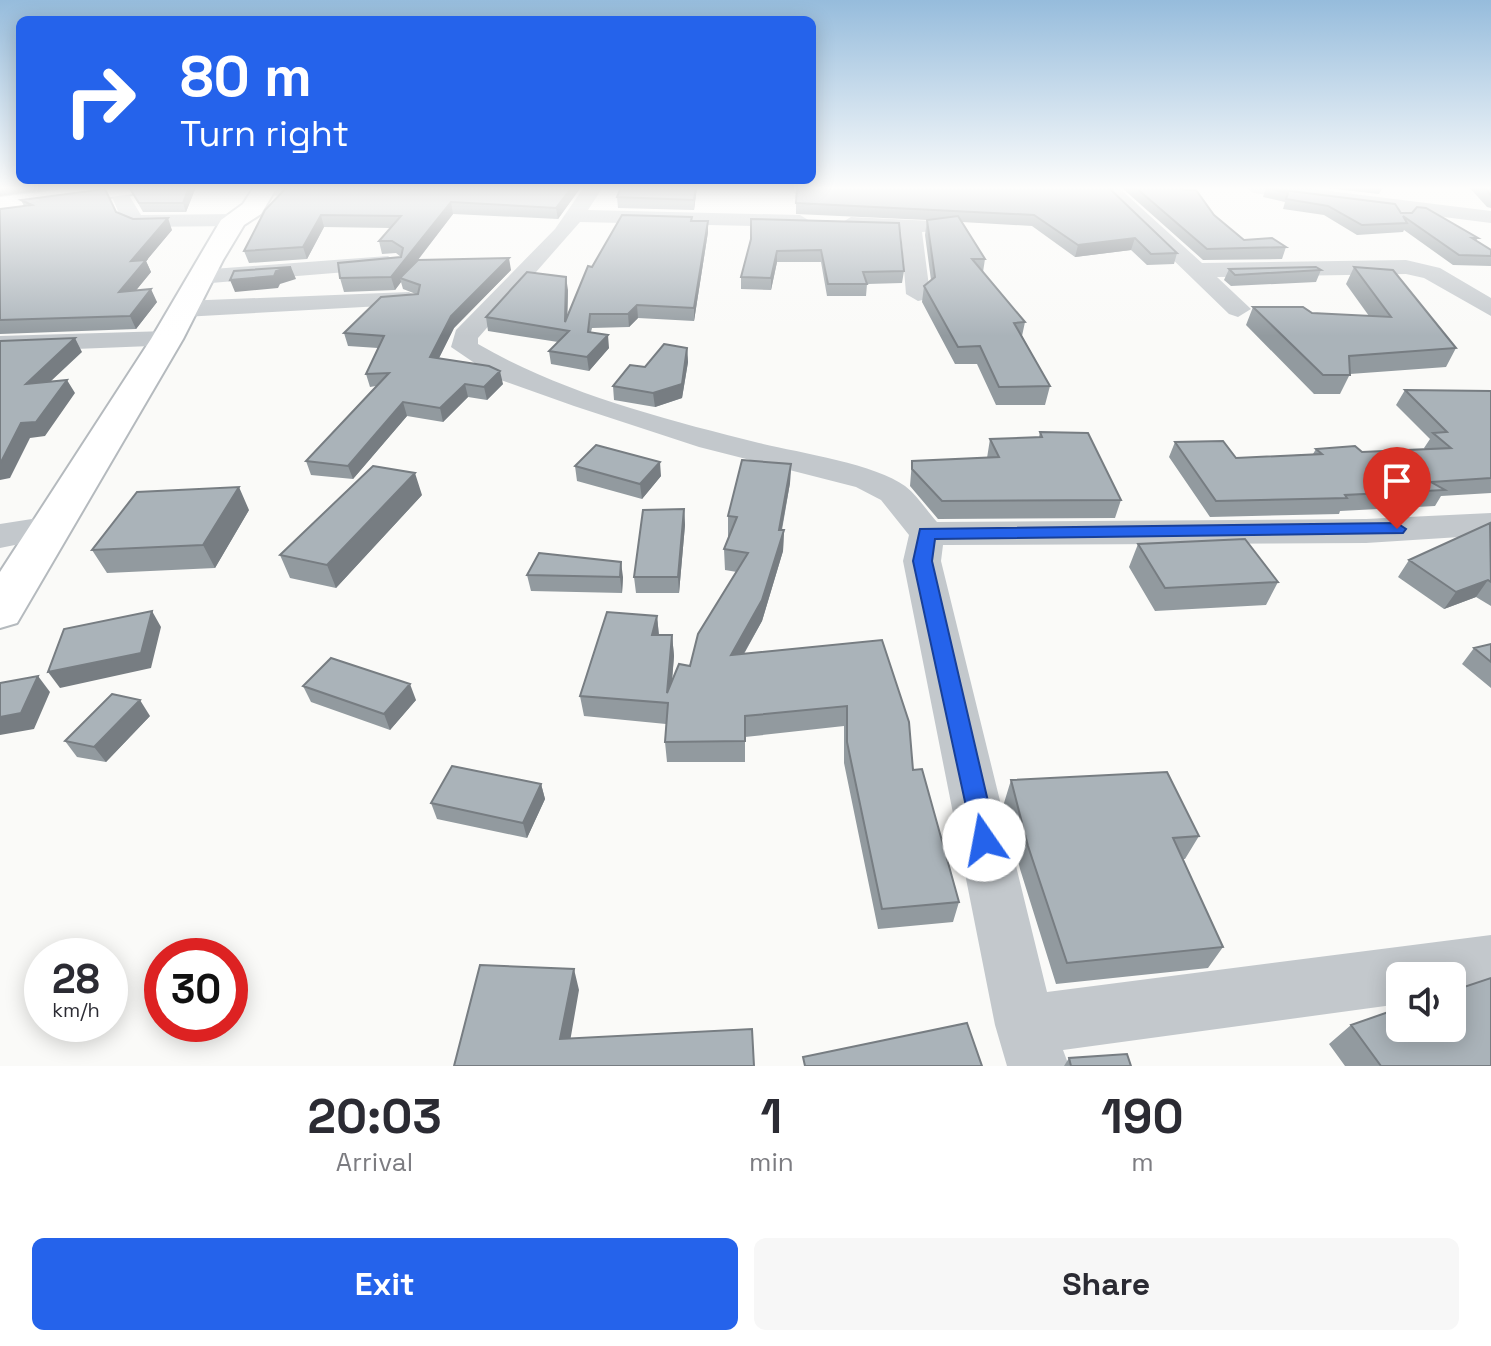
<!DOCTYPE html>
<html lang="en">
<head>
<meta charset="utf-8">
<style>
	:root { --surface:#fff; --page:#f7f7f7; --text:#2b2b33; --muted:#7c7c81; --accent:#2563eb }
	body { margin:0; font-family:"Space Grotesk",sans-serif; background:var(--page); color:var(--text); height:100vh; display:flex; flex-direction:column; font-size:30px; white-space:nowrap }
	* { box-sizing:border-box; margin:0 }
	p { font-size:26px; color:var(--muted) }
	.icon { flex:none; width:44px; height:44px; fill:none; stroke:currentColor; stroke-width:2; stroke-linecap:round; stroke-linejoin:round }
	.map { position:relative; height:1066px; overflow:hidden }
	.panel { display:flex; flex-direction:column; background:var(--surface); flex:1 }
	.panel>* { flex:none }
	.hud { position:absolute; left:16px; top:16px; width:800px; height:168px; border-radius:12px; box-shadow:0 4px 20px #0003; background:#2563eb; color:#fff; overflow:hidden }
	.fabs { position:absolute; left:1386px; top:962px; display:grid; gap:16px }
	.fabs a { display:grid; place-items:center; width:80px; height:80px; border-radius:12px; background:var(--surface); box-shadow:0 4px 20px #0003; font-size:40px }
	.speed { position:absolute; left:24px; top:938px; display:flex; gap:16px; font-size:40px; font-weight:700; text-align:center }
	.speed>* { display:grid; place-content:center; width:104px; height:104px; border-radius:50%; background:var(--surface); box-shadow:0 4px 20px #0003; line-height:1 }
	.speed small { font-size:20px; font-weight:400 }
	.speed .limit { border:12px solid #d22; background:#fff; color:#111 }
	.pin { position:absolute; display:grid; place-items:center; width:68px; height:68px; color:#fff; margin:-82px -34px; border-radius:50% 50% 50% 0; rotate:-45deg; box-shadow:0 0 8px #0007 }
	.pin .icon { rotate:45deg }
	.me { position:absolute; width:88px; margin:-44px; rotate:348deg; stroke-linejoin:round; filter:drop-shadow(0 0 6px #0008) }
	.turn { display:flex; align-items:center; gap:28px; height:168px; padding:0 32px; font-size:36px }
	.turn .icon { width:104px; height:104px; stroke-width:2.5 }
	.turn b { display:block; font-size:56px; line-height:68px }
	.eta { display:flex; justify-content:space-evenly; align-items:center; height:136px; text-align:center }
	.eta b { font-size:48px; font-weight:700; line-height:56px }
	.primary-button { display:flex; gap:16px; margin-top:auto; padding:16px 32px }
	.primary-button a { flex:1; height:92px; border-radius:12px; background:var(--accent); color:#fff; font-size:32px; font-weight:700; line-height:92px; text-align:center }
	.primary-button a+a { background:var(--page); color:var(--text) }
	.map>svg:first-child { display:block }
</style>
</head>
<body>
<div class="map">
<svg width="1491" height="1066" viewBox="0 0 1491 1066">
	<rect width="100%" height="100%" fill="#fafaf8"/>
	<g fill="none" stroke-linecap="round" stroke-linejoin="round">
		<g stroke="#b5babe" stroke-width="4">
			<path id="major" d="M81 187H145L133 194 0 211V197Z
				M254 187H277L261 214 244 225 223 260 183 339 17 623 0 628V572L151 339 221 220 243 204Z"/>
		</g>
		<path fill="#c3c8cc" fill-rule="evenodd" d="M108 187H124L141 215 234 214 244 220 234 226 138 227 122 221Z
			M256 187H430L420 193 263 196 256 194Z
			M584 187H603L588 210 800 215 810 221 800 227 580 222 478 338V344C562 393 664 419 759 443 796 452 876 464 905 486 917 495 927 511 937 522L1366 519 1491 513V535L1366 543 943 545 941 561 1047 992 1491 935V991L1452 997V976H1400V1004L1063 1050 1069 1066H1007L995 1025 903 561 909 535 881 500 856 487 699 447 574 406 498 379 451 347 456 330 555 229Z
			M1098 187H1118L1202 263 1406 260 1440 268 1491 298V316L1424 278 1406 274 1217 277 1251 309 1238 317 1229 314Z
			M1244 187H1297L1491 211V223L1254 193Z
			M851 217 953 222 957 226 953 230 922 232 930 294 927 299 918 301 906 294 901 231 844 227 841 223Z
			M388 256 399 263 396 268 199 284 187 277 199 270Z
			M409 292 421 299 418 304 183 317 170 309 183 301Z
			M167 331 176 333 180 339 176 345 0 352V336Z
			M51 516 64 519 69 527 64 535 0 548V524Z"/>
		<use href="#major" fill="#fff" fill-rule="evenodd"/>
	</g>
	<path fill="#929a9f" d="M134 187H196L186 212H143L130 189Z
		M316 187H581L558 219 453 214 418 260 511 270 454 328 439 358 503 384 487 400 468 397 443 422 407 416 353 479 311 475 306 461 376 386 370 387 366 374 378 348 348 346 344 333 416 294 403 289 401 282 395 290 344 292 340 278 401 257 396 253 382 254 379 241 390 228 324 227 307 259 249 263 244 251Z
		M697 187 694 210 618 208 617 197Z
		M796 187H1108L1177 253 1174 264 1147 265 1131 250 1075 257 1032 226 962 222 985 259 983 272 1025 322 1022 336 1050 386 1045 405H996L977 364H955L922 302 924 286 931 280 925 235 927 220 796 214Z
		M1121 187H1181L1244 240 1286 247 1282 259 1203 260Z
		M1318 187H1383L1379 194Z
		M1469 187H1491V208L1487 207Z
		M1266 188 1401 213 1478 238 1476 241 1491 250V266L1453 265 1404 230 1403 232 1357 235 1324 215 1283 209 1285 202 1263 197Z
		M21 200 116 213 172 230 146 261 151 272 136 290 157 302 136 329 0 334V209L24 206Z
		M751 219 904 271 902 283 867 284 866 296H827L821 262H777L771 290 741 289V277L751 240Z
		M692 221H708V232L694 321 638 318 629 327 592 328 591 332 609 348 589 371 551 364 549 351 558 342 488 331 486 317 568 290 567 317 592 267Z
		M1354 267 1456 348 1446 367 1350 374 1340 394H1314L1246 325 1253 307 1312 313 1369 316 1346 284Z
		M1229 269 1321 270 1316 282 1231 286 1224 280Z
		M687 348 688 362 682 398 655 407 614 400 613 386 645 367Z
		M1405 390 1491 391V493L1441 496 1435 506 1340 511 1339 514 1210 517 1169 457 1175 442 1236 458 1313 454 1316 449 1362 452 1425 449 1424 448 1430 439 1396 405Z
		M1040 432 1121 500 1115 518 938 519 910 486 912 461 987 458 990 439 1039 437Z
		M791 464 790 483 782 530H784L783 551 762 621 744 654 882 640 913 770 959 902 953 922 878 929 844 763V726L745 737V762H667L665 742 666 724 584 716 580 696 657 616 659 635H672L674 656 672 682 690 666 737 572 725 570 724 549 730 536H728V516Z
		M575 466 661 476 642 499 577 481Z
		M422 495 336 588 290 578 280 555Z
		M684 509 685 525 679 593H636L634 577Z
		M249 510 215 568 107 573 92 550Z
		M1491 523V606L1476 597 1444 609 1398 577 1409 560Z
		M1138 544 1278 582 1266 605 1155 611 1129 567Z
		M527 575 623 577 622 593 531 591Z
		M1491 644V688L1462 664 1474 648Z
		M303 686 416 700 390 730 311 702Z
		M150 716 106 762 77 757 65 741Z
		M1011 780 1199 836 1185 859H1183L1223 947 1208 968 1056 984 1020 869 1004 803Z
		M541 784 545 799 527 838 437 819 431 803Z
		M1351 1025 1491 1066H1345L1329 1044Z
		M1069 1058 1131 1066H1064Z"/>
	<path fill="#777d82" d="M0 187H64L0 196Z
		M189 187H196L186 212 183 203Z
		M572 187H581L558 219 556 208Z
		M696 187H697L694 210V200Z
		M451 202 453 214 403 279 400 278 401 282 395 290 391 277Z
		M321 215 324 227 307 259 303 247Z
		M168 218 172 230 146 261 151 272 125 304 119 292 131 261Z
		M708 221V232L694 321V308Z
		M1135 238 1131 250 1075 257 1078 245Z
		M777 251V262L771 290V278Z
		M509 258 511 270 454 328 433 370 430 357 451 316Z
		M291 267 296 279 280 284 278 288 235 292 230 280Z
		M566 277 568 290 567 331 565 322Z
		M151 289 157 302 136 329 130 316Z
		M637 305 638 318 629 327 628 314Z
		M608 335 609 348 589 371 587 357Z
		M75 338 82 352 34 397 26 384Z
		M687 348 688 362 682 398 655 407 653 393Z
		M500 371 503 384 487 400 484 387Z
		M67 380 75 393 45 436 30 438 10 478 0 480V464L21 423Z
		M465 384 468 397 443 422 440 408Z
		M403 402 407 416 353 479 348 466Z
		M660 462 661 476 642 499 640 484Z
		M791 464 790 483 778 549 784 530 783 551 762 621 731 676V655L779 530Z
		M415 473 422 495 336 588 327 565Z
		M239 487 249 510 215 568 203 545Z
		M684 509 685 525 679 593 678 577Z
		M621 562 623 577 622 593 620 577Z
		M1488 580 1476 597 1444 609 1456 592Z
		M152 611 161 627 151 668 60 688 48 672Z
		M657 616 659 637 652 635Z
		M672 635 674 656 669 714 667 693Z
		M38 676 50 692 34 729 0 735V717Z
		M410 684 416 700 390 730 384 714Z
		M140 700 150 716 106 762 94 747Z
		M541 784 545 799 527 838 523 823Z
		M574 969 579 990 567 1059 560 1039Z"/>
	<path fill="#aab3b9" stroke="#777d82" stroke-width="2" d="M134 187H189L183 203H139L130 189Z
		M287 187H572L556 208 451 202 391 277 340 278 338 263 401 257 403 248 392 241H379L401 216 321 215 303 247 244 251 265 210Z
		M621 187H696L694 200 617 197Z
		M797 187H1108L1177 253 1151 254 1135 238 1078 245 1034 215 796 203Z
		M1135 187H1181L1184 190H1196L1214 215 1244 240 1272 238 1286 247 1207 249Z
		M1484 187H1491V195Z
		M1266 188 1395 204 1401 213H1412L1417 207 1426 208 1478 238H1472L1491 250V256L1459 255 1403 216 1407 223 1362 225 1328 206 1286 199 1288 193Z
		M105 189 116 212 133 219 168 218 131 261 146 260 119 292 151 289 130 316 0 320V209L32 205 21 200Z
		M622 215 692 217 691 221H708L694 308 637 305 628 314H590L588 332 608 335 587 357 549 351 569 331 486 317 527 272 566 277 565 322 588 266 592 267Z
		M958 216 985 259H972L1025 322 1014 323 1050 386 999 387 980 346 958 347 924 286 935 277 927 220Z
		M751 219 899 223 904 271 863 272 867 284H828L821 250 777 251 771 278 741 277 751 239Z
		M509 258 451 316 430 357 489 366 500 371 484 387 465 384 440 408 403 402 348 466 306 461 389 373 366 374 384 336 344 333 381 297 418 294 420 285 400 278 418 260Z
		M291 267 276 271 274 276 230 280 234 271Z
		M1316 267 1321 270 1235 275 1229 269Z
		M1354 267 1393 270 1456 348 1349 356 1350 375H1323L1253 307H1303L1312 313 1391 317Z
		M75 338 26 384 67 380 36 422 21 423 0 464V341Z
		M664 344 687 348 682 384 653 393 613 386 630 365 645 367Z
		M1405 390 1491 391V478L1431 482 1445 490 1345 495 1347 498 1216 501 1175 442 1223 441 1236 458 1322 454 1316 449 1355 446 1362 452 1451 448 1433 433 1447 432Z
		M1040 432 1088 433 1121 500 942 501 912 469V461L999 457 990 439 1042 437Z
		M596 445 660 462 640 484 575 466Z
		M742 460 791 464 779 530H784L762 600 731 655 882 640 909 722 913 770 922 769 959 902 882 909 847 742V706L745 716V741L665 742 668 703 580 696 607 612 657 616 652 635H672L667 693 679 664 690 666 698 634 748 553 724 549 737 517 728 516Z
		M373 466 415 473 327 565 280 555Z
		M239 487 203 545 92 550 137 492Z
		M684 509 678 577H634L643 510Z
		M1490 523 1491 582 1488 580 1456 592 1409 560Z
		M1245 539 1278 582 1165 588 1138 544Z
		M539 553 621 562 620 577 527 575Z
		M152 611 141 653 48 672 64 629Z
		M1491 644V662L1474 648Z
		M331 658 410 684 384 714 303 686Z
		M38 676 21 713 0 717V683Z
		M112 694 140 700 94 747 65 741Z
		M452 766 541 784 523 823 431 803Z
		M1167 772 1199 836 1173 838 1223 947 1067 963 1028 846 1011 780Z
		M480 965 574 969 560 1039 752 1029 754 1066H454Z
		M1491 978V1066H1381L1351 1025 1400 1008V1028H1452V991Z
		M967 1023 982 1066H805L803 1057Z
		M1127 1054 1131 1066H1071L1069 1058Z"/>
	<linearGradient id="sky" x2="0" y2="1"><stop stop-color="#96bcdc"/><stop offset="0.56" stop-color="#fdfdfc"/><stop offset="1" stop-color="#fdfdfc" stop-opacity="0"/></linearGradient>
	<rect width="1491" height="336" fill="url(#sky)"/>
	<path fill="#2563eb" stroke="#184099" stroke-width="2" d="M1397 523 1406 529 1403 533 935 539 932 561 997 840 993 848 984 851 975 848 913 561 920 529Z"/>
</svg>
<div class="fabs">
<a><svg class="icon" aria-label="sound" viewBox="0 0 24 24"><path d="M4 9h4l5-4v14l-5-4H4zM17 9q2 3 0 6"/></svg></a>
</div>
<div class="speed"><div>28<small>km/h</small></div><div class="limit">30</div></div>
<div class="pin" style="left:1397px;top:529px;background:#d93025"><svg class="icon" aria-label="arrive" viewBox="0 0 24 24"><path d="M6 21V4h12l-3 4 3 4H6"/></svg></div>
<svg class="me" style="left:984px;top:840px" viewBox="-20 -20 40 40"><circle r="19" fill="#fff"/><path d="M0-13L10 11 0 6-10 11z" fill="#2563eb"/></svg>
<div class="hud">
<div class="turn"><svg class="icon" aria-label="right" viewBox="0 0 24 24"><path d="M7 20v-9h11M14 6l5 5-5 5"/></svg><div><b>80 m</b>Turn right</div></div>
</div>
</div>
<section class="panel">
<div class="eta">
<div><b>20:03</b><p>Arrival</p></div>
<div><b>1</b><p>min</p></div>
<div><b>190</b><p>m</p></div>
</div>
<div class="primary-button"><a>Exit</a><a>Share</a></div>
</section>
</body>
</html>
